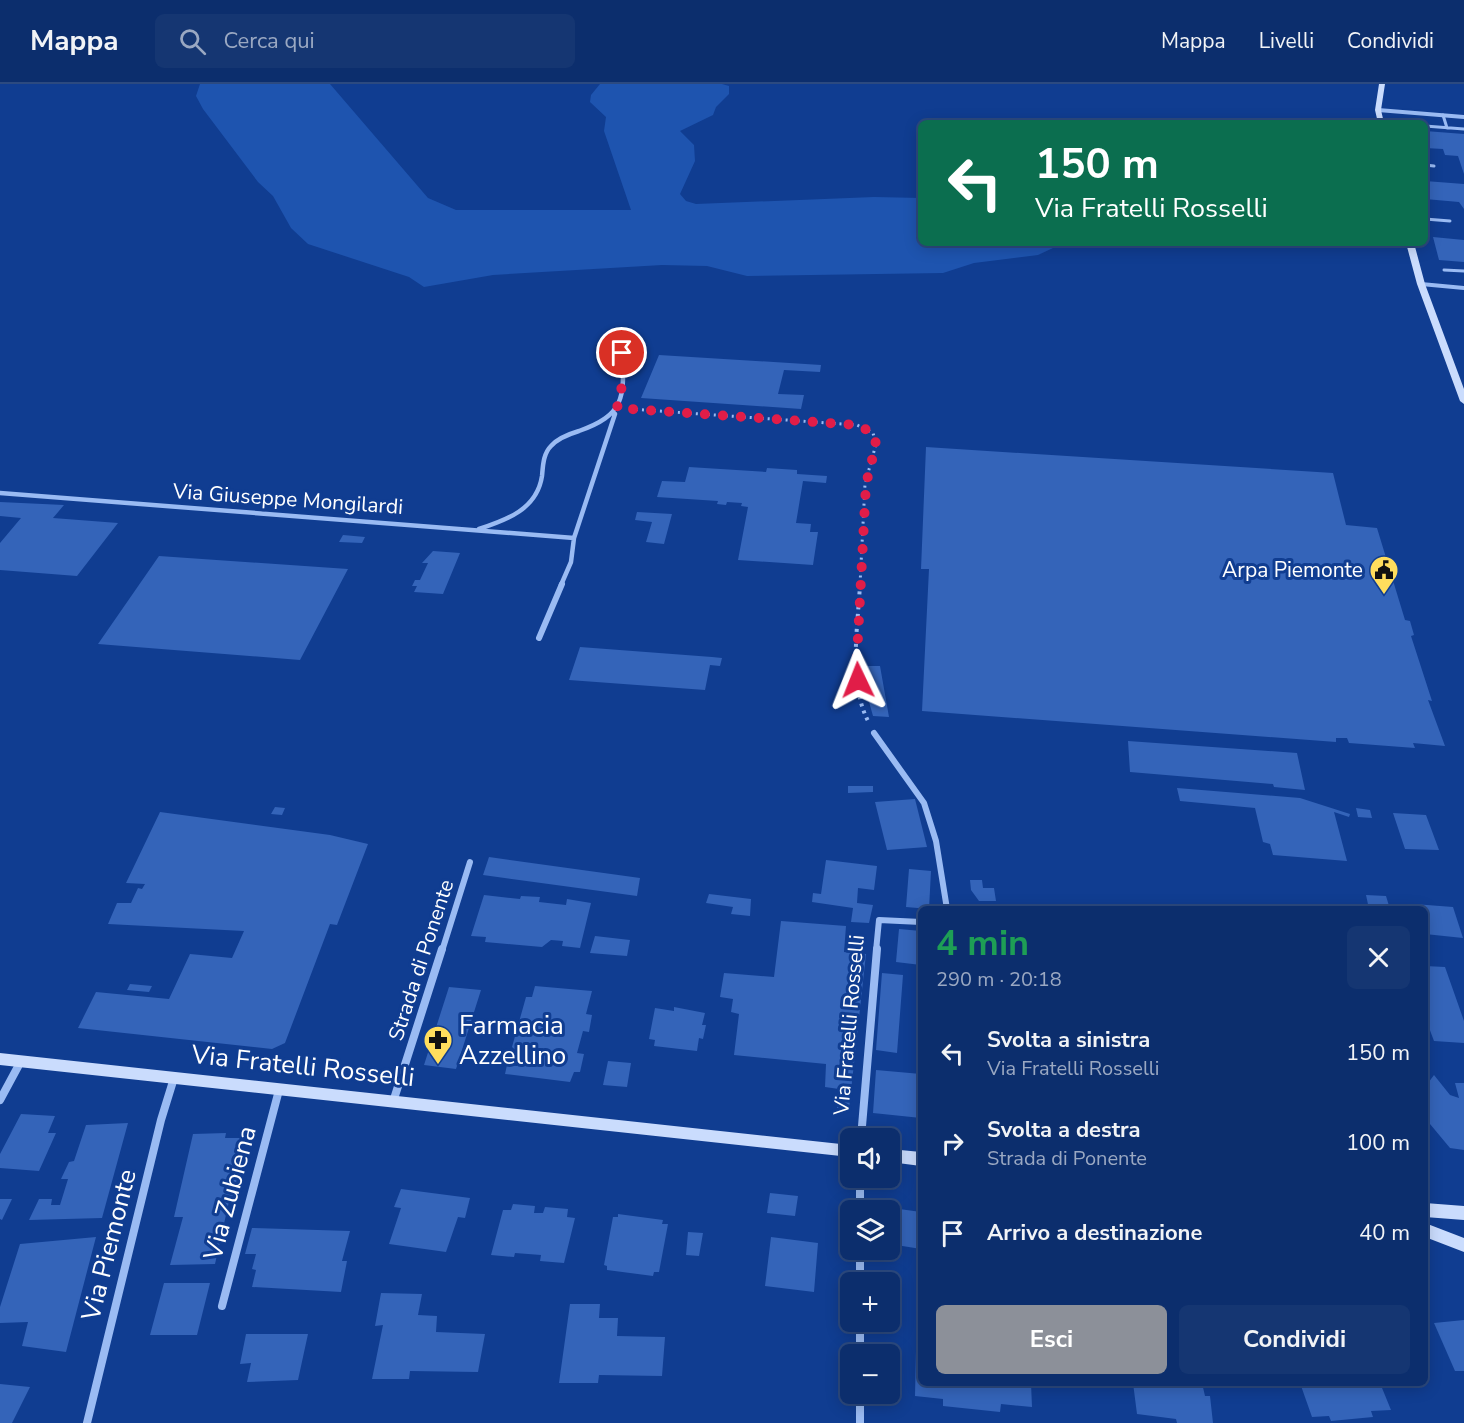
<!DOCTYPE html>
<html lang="it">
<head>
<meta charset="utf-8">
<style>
	:root { --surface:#0c2e6d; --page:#153672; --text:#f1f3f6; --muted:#9aa8c2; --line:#2c4a80; --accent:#8c9099 }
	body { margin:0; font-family:"Nunito Sans",sans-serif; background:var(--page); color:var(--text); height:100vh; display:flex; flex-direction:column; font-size:22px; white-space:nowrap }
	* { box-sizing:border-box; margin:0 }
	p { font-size:20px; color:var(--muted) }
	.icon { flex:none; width:33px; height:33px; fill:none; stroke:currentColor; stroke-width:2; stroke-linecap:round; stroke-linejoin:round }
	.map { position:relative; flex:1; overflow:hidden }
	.panel { position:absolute; left:918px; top:822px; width:510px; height:480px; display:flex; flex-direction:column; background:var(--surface); border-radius:9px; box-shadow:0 3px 15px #0003,0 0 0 2px var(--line) }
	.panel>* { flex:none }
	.guide { position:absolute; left:918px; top:36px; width:510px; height:126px; border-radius:9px; box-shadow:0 3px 15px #0003,0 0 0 2px var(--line); background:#0b6e4f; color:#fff; overflow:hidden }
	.fabs { position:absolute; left:840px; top:1044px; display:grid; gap:12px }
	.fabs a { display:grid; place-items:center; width:60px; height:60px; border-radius:9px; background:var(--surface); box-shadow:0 3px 15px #0003,0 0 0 2px var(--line); font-size:30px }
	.pin { position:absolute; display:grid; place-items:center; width:51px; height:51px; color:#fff; margin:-26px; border:3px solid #fff; border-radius:50%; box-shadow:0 2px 6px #0007 }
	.me { position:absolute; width:66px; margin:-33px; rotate:358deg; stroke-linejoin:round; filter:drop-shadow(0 0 4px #0008) }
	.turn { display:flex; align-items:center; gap:21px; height:126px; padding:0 18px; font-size:27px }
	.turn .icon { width:78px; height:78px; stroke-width:2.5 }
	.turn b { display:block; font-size:42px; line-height:51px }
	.round { display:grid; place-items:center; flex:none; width:63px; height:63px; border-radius:9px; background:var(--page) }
	.headline { display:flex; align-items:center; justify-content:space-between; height:102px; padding:0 18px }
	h1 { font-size:36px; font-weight:700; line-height:45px; color:#1e9e55 }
	.primary-button { display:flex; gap:12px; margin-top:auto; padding:12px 18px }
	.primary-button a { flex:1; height:69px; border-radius:9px; background:var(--accent); color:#fff; font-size:24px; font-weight:700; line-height:69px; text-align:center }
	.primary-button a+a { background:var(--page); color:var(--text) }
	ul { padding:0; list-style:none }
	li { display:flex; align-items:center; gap:18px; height:90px; padding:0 18px }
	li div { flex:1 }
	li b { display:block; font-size:22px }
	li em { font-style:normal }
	header { display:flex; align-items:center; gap:36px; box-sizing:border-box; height:84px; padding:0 30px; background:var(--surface); border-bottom:2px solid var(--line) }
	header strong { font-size:28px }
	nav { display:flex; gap:33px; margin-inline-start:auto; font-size:21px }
	.search { width:420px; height:54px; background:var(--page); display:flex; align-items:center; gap:15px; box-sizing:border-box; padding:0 21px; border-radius:9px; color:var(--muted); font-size:22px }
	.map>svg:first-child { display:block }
</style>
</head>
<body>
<header>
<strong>Mappa</strong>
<div class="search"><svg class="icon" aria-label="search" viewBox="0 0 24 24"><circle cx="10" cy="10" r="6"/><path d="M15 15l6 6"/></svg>Cerca qui</div>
<nav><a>Mappa</a><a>Livelli</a><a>Condividi</a></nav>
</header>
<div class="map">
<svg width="1464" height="1339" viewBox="0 0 1464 1339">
	<rect width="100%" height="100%" fill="#103d91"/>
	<path fill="#1e54af" d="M200 0H330L428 114 456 126H631L604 47 606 33 590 18 591 11 600 0H722L729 2V10L716 23 713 31 680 47 694 61 695 77 680 110 686 117 696 120 874 113 921 114V159H1054L1053 164 1038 171 974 179 943 189 747 192 707 182 662 181 493 191 424 203 409 193 308 160 291 144 273 112 258 98 203 25 196 12Z"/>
	<path fill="#3464b9" d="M1425 47 1464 50V90L1458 72 1445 71 1443 65 1425 64Z
		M1425 97 1464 100V125L1459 118 1425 115Z
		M1433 153 1464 156V178L1439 176Z
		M659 271 821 281 820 288 784 286 778 310 804 311 801 325 641 314Z
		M926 363 1333 389 1346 441 1377 444 1405 536 1410 537 1414 551 1411 552 1432 617 1428 616 1445 662 1413 659 1415 664 1349 659 1347 654H1336V658L922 627 929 485H921Z
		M689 383 766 388 767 384 797 386V390L827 392 826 399 803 397 796 439 811 440 810 448H818L813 481 738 476 748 423 741 422 742 419 727 418 726 421 717 420 718 417 657 413 662 397 685 398Z
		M0 418 64 421 53 434 118 439 77 492 0 486V459L21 434 0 432Z
		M637 428 672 430 664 460 646 458 652 438 635 436Z
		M343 451 365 453 362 459 339 458Z
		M433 467 460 469 443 510 414 508 417 502H412L415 496H420L428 479H422Z
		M159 472 348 485 300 576 98 560Z
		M580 563 712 573 722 574 720 582 710 581 705 606 569 596Z
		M862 582H880L889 633 873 632 864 600Z
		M1128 657 1297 669 1305 706 1274 703 1273 700 1130 688Z
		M848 702H873V708L848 709Z
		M1177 704 1300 714 1350 730 1349 733 1334 728 1347 777 1273 771 1270 760 1263 758 1255 724 1180 717Z
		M915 715 927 763 887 766 875 718Z
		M275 723 285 724 282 731 271 730Z
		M1356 724 1370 726 1372 734 1358 733Z
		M160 728 330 751 368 760 337 841 330 840 285 959 272 965 78 944 96 908 169 915 190 870 232 874 244 847 108 840 117 819H131L138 804 142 805 145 800 126 799Z
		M1393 729 1426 731 1439 766 1405 765Z
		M489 773 640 794 637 812 483 791Z
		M826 776 877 782 874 806 858 804 857 819 873 821 869 839 851 838 853 824 812 818 813 809 821 810Z
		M909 785 931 787 929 825 906 823Z
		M970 796H982L983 804H994L996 817H979L971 806Z
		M709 810 751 815 750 832 731 830 733 823 706 819Z
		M484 811 520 815 521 812 540 813 539 818 566 821 567 815 591 819 580 864 562 862 563 857 551 856 542 863 485 858 486 853 471 852Z
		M1366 811 1386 812 1390 825H1369Z
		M1414 820 1453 823 1463 854 1425 850V825H1415Z
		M781 837 846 842 844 868 866 870 849 1025 837 1024 839 1005 825 1003 826 980 734 971 739 930 731 928 733 915 720 913 724 889 774 893Z
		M899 845 921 847V881L896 878Z
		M595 852 630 856 627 872 590 869Z
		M1425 882 1445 883 1464 937V959L1434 957 1425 933Z
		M882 889 903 891 897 969 876 966Z
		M130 900 152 902 149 908 127 906Z
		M535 902 592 907 586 930 592 931 589 948 583 947 577 969 584 970 580 988H574L570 998 505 990 507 981 517 982 519 969 512 963 526 913H532Z
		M449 903 481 906 456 985 424 981Z
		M674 923 705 929 702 941H706L703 955 699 954 697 967 654 962 655 956 649 955 655 924 674 927Z
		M608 977 631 979 627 1003 603 1001Z
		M876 986 921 990V1034L873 1029Z
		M1434 991 1450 1011 1459 1014 1455 999H1464V1066L1450 1064 1425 1034V1003Z
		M21 1030 55 1032 48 1049H56L39 1087 0 1084V1070Z
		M128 1039 102 1134 29 1136 39 1115H52L51 1121H60L68 1095H61L69 1078 74 1077 86 1041Z
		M226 1049 225 1054H243L234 1112 230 1113 215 1180 170 1181 183 1133H174L193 1050Z
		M401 1105 470 1114 465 1134 458 1133 446 1168 389 1160 401 1124 394 1123Z
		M770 1109 798 1112 795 1132 767 1129Z
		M0 1115H12L2 1136 0 1135Z
		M513 1120 535 1122 534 1129H543L545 1123 568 1125 567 1133 575 1134 564 1179 540 1177 541 1171 515 1169 514 1173 491 1171 503 1126H511Z
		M885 1123 921 1128V1165L890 1160V1126H885Z
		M618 1130 663 1136 662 1140H668L659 1188H654L653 1192 607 1186V1182L604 1181 613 1133H618Z
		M252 1144 350 1147 342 1177H347L341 1208 252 1203 256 1186 252 1185 256 1170H245Z
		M688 1148 703 1149 699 1172 686 1171Z
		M96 1153 66 1268 22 1262 28 1238 0 1239V1223L20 1160Z
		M771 1153 818 1159 814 1208 765 1202Z
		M164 1199H210L197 1251H150Z
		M381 1209 422 1210 418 1231 437 1232 436 1248 485 1250 478 1288 410 1287 409 1295H372L383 1241 375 1242Z
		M570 1220H600L599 1234H618L617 1252 665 1253 662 1292 599 1291 598 1299H559Z
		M1464 1236V1287H1455L1434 1239Z
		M246 1250H308L298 1296 247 1298 251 1279 240 1280Z
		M916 1267 921 1268V1299H1031L1032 1323 1001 1320 1000 1328 943 1322V1315L915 1312Z
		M1133 1299H1202L1205 1312H1210L1213 1339H1177L1176 1335 1137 1330Z
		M1300 1299H1380L1391 1326 1371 1327 1373 1333 1331 1337 1329 1332 1312 1333Z
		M0 1300 30 1303 12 1339H0Z"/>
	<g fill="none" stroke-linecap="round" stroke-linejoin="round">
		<path stroke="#9abbf3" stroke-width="3" stroke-dasharray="2 4" stroke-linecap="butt" d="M630 325 857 341 873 349 876 360 865 400 860 501"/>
		<path stroke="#9abbf3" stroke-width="4" stroke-dasharray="3 4.5" stroke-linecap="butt" d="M860 500C858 543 848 597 868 637"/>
		<path stroke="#9abbf3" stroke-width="3" d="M1443 31 1447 44
			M1425 42 1464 45
			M1425 81 1434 82
			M1425 135 1450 137
			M1444 186 1464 187"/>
		<path stroke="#9abbf3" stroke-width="4" d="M1378 26 1464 33
			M1421 200 1464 204"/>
		<path stroke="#9abbf3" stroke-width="4.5" d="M0 409 574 454
			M479 445C507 436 537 425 542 392 543 382 543 370 551 362 558 354 569 350 579 347 624 331 625 314 622 269
			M561 501 571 478 574 454 615 330"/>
		<path stroke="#9abbf3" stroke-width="6" d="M539 554 562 500
			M874 649 924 719 936 757 947 825
			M442 867 470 778
			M876 867 879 836 921 838"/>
		<path stroke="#9abbf3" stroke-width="8" d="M0 1016 21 977
			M393 1018 442 865
			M861 1054 877 865
			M860 1094V1126
			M860 1166V1198
			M222 1222 279 1006
			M860 1238V1270
			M860 1310V1339
			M87 1339 161 1036 174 994"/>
		<path fill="#cadcfd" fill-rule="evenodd" d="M1379 0H1385L1381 26 1384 39H1378L1375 26Z
			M1406 159H1414L1425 200 1464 305V320L1460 317 1417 200Z
			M0 969 850 1061V1073L0 981Z
			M890 1065 921 1068V1082L890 1078Z
			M1425 1119 1464 1122V1136L1425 1133Z
			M1425 1139 1464 1154V1168L1425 1153Z"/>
	</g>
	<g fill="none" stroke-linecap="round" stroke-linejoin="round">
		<path stroke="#e11d48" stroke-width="10" stroke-dasharray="0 18" d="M622 269 624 293 617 324 857 341 873 349 876 360 866 400 857 572 858 596"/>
	</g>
	<defs>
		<g id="civic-pin" transform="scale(1.5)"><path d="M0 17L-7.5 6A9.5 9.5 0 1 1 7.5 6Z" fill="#ffdd5d" stroke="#103d91"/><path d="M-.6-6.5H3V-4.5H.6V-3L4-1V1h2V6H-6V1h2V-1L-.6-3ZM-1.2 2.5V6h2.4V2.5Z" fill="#111"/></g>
		<g id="pharmacy-pin" transform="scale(1.5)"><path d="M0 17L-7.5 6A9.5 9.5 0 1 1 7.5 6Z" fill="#ffdd5d" stroke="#103d91"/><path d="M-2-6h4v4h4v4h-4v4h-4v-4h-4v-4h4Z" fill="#111"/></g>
	</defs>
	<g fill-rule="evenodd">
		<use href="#civic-pin" x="1384" y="486"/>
		<use href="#pharmacy-pin" x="438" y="956"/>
	</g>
	<g text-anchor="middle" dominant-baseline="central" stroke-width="6" stroke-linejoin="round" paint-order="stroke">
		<g font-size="21" fill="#fff" stroke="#103d91">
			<text transform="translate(288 415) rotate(4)">Via Giuseppe Mongilardi</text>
			<text transform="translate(421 876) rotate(-72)">Strada di Ponente</text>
			<text transform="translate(849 941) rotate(-85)">Via Fratelli Rosselli</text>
		</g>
		<g font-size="21" fill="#fff" stroke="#103d91" text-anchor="end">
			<text x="1363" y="486">Arpa Piemonte</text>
		</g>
		<g font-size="26" fill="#fff" stroke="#103d91" text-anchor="start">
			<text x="459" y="941">Farmacia<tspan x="459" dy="30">Azzellino</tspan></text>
		</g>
		<g font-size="26" fill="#fff" stroke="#103d91">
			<text transform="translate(303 982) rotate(6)">Via Fratelli Rosselli</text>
			<text transform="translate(230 1109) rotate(-75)">Via Zubiena</text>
			<text transform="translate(109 1161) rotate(-76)">Via Piemonte</text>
		</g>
	</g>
</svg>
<div class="fabs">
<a><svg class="icon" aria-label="sound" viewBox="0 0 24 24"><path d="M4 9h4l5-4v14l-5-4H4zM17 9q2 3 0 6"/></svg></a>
<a><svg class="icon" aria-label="layers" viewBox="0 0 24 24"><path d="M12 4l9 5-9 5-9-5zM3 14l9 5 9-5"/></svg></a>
<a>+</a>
<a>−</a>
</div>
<div class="pin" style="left:622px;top:269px;background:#d93025"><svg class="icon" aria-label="arrive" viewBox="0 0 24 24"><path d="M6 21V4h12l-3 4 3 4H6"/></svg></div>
<svg class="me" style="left:858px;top:596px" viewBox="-20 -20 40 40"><path d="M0-17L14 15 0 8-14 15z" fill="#e11d48" stroke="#fff" stroke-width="4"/></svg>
<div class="guide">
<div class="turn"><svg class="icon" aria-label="left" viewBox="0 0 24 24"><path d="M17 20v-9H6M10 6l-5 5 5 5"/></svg><div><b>150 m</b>Via Fratelli Rosselli</div></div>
</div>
<section class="panel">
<div class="headline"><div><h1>4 min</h1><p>290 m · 20:18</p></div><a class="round"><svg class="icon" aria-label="close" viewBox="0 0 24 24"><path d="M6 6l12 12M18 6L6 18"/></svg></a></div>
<ul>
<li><svg class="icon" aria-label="left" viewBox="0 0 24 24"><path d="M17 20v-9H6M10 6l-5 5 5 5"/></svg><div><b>Svolta a sinistra</b><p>Via Fratelli Rosselli</p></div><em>150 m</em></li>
<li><svg class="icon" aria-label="right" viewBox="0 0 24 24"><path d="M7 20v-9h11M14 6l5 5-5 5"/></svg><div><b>Svolta a destra</b><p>Strada di Ponente</p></div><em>100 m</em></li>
<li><svg class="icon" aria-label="arrive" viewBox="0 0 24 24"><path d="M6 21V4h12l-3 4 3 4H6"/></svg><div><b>Arrivo a destinazione</b></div><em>40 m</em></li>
</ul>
<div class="primary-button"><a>Esci</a><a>Condividi</a></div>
</section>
</div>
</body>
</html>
